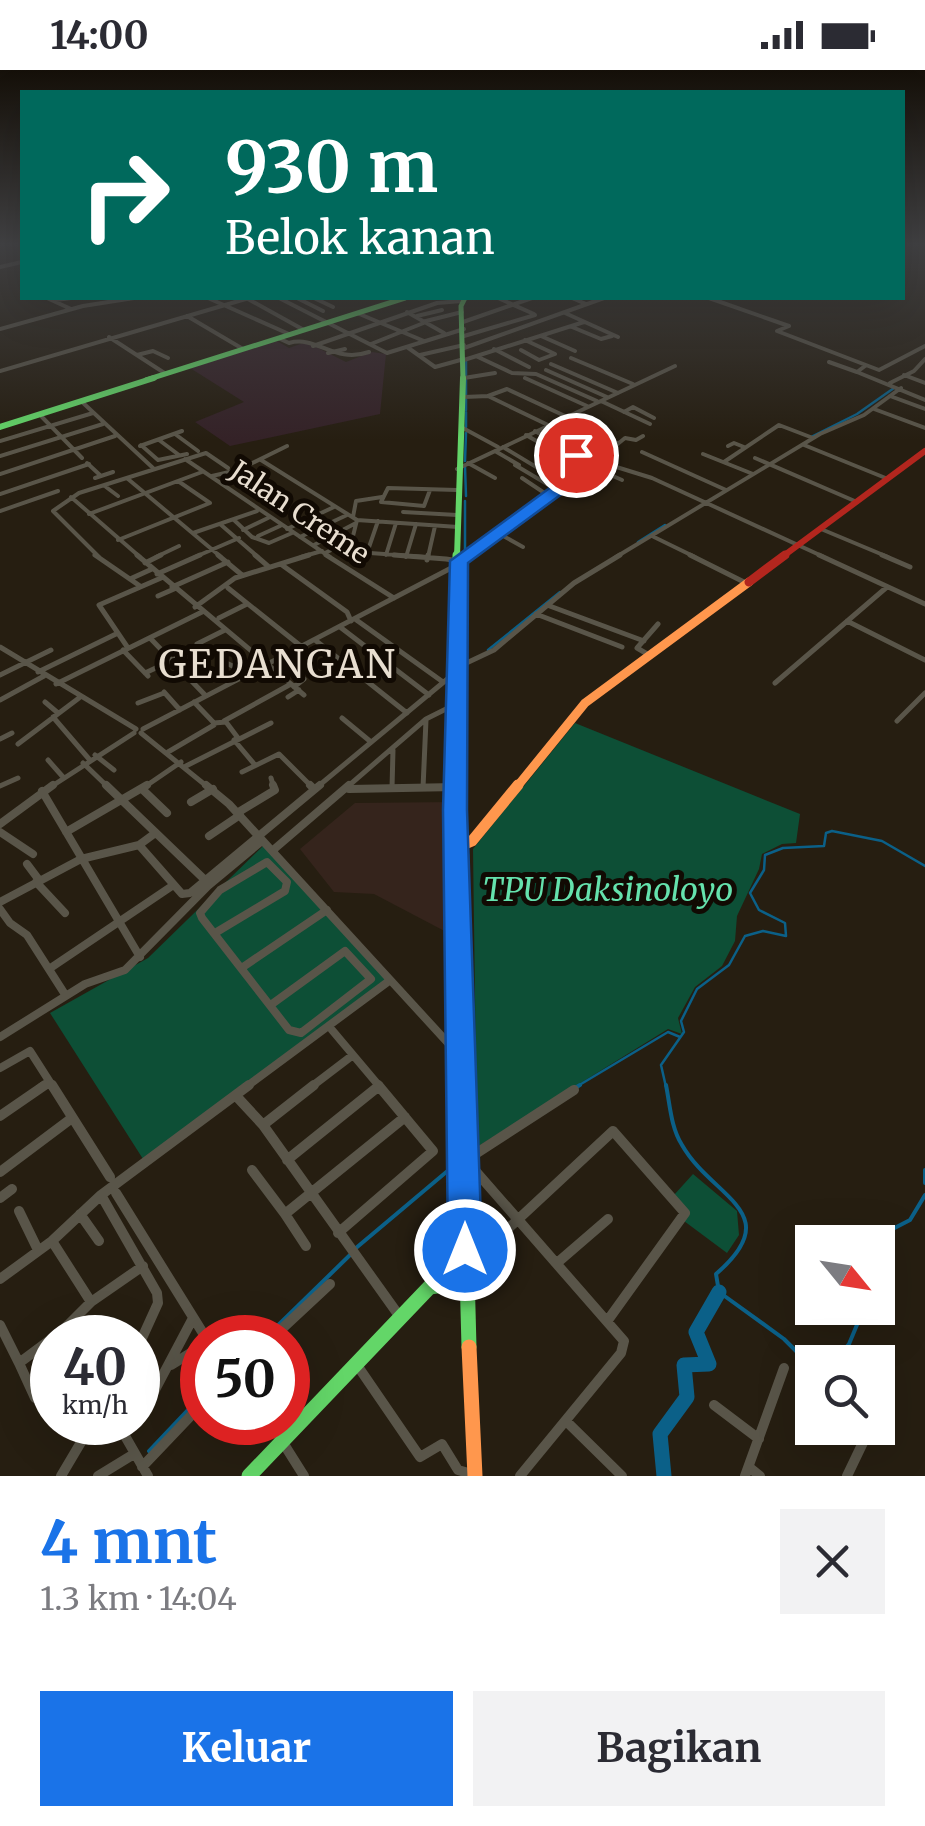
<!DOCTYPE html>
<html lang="id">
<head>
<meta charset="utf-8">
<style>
	:root { --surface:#fff; --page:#f2f2f3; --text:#2b2b33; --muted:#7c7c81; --accent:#1a73e8 }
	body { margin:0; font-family:Merriweather,serif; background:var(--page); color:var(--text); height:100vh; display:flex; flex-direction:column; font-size:38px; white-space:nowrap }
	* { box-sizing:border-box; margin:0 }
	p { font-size:32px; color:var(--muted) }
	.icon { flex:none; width:55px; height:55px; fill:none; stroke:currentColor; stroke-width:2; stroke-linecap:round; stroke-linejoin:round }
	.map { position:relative; height:1406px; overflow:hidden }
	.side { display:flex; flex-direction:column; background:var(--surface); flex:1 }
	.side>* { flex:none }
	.guide { position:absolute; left:20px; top:20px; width:885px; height:210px; border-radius:0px; box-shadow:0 10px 40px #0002; background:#00695c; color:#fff; overflow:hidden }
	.needle { width:65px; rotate:120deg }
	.buttons { position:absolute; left:795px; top:1155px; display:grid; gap:20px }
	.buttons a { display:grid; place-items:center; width:100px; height:100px; border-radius:0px; background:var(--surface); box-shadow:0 10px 40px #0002; font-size:50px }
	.speed { position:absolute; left:30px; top:1245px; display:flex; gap:20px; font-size:50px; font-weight:700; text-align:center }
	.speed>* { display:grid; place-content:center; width:130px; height:130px; border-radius:50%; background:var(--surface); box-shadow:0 10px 40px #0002; line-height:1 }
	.speed small { font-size:25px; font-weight:400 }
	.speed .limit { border:15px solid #d22; background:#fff; color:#111 }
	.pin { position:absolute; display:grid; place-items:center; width:85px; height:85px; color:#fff; margin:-42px; border:5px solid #fff; border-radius:50%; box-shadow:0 2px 10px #0007 }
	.me { position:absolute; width:110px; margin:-55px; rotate:0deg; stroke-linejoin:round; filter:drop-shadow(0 0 8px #0008) }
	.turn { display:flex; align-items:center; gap:35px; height:210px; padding:0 40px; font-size:45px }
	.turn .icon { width:130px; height:130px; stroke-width:2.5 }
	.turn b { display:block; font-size:70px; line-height:85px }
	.round { display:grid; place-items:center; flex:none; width:105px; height:105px; border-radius:0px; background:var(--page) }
	.headline { display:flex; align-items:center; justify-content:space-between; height:170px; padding:0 40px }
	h1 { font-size:60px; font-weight:700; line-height:75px; color:var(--accent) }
	.primary-button { display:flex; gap:20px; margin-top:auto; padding:20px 40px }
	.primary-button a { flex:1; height:115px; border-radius:0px; background:var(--accent); color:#fff; font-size:40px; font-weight:700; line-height:115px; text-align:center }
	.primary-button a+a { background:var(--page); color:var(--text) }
	.status { display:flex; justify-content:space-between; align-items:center; height:70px; padding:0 50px; background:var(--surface); direction:ltr }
	.status svg { height:28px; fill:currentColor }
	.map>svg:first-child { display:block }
</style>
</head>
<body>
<div class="status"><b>14:00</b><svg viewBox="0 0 49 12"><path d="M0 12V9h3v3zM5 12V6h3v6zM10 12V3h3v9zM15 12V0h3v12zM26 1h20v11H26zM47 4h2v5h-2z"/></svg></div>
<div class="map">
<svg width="925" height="1406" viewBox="0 0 925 1406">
	<rect width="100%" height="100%" fill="#261e11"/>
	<path fill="#35241c" d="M455 732 454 866 374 824 334 822 300 779 355 733Z"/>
	<path fill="#342227" d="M277 271 289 278 306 272 346 292 372 282 386 284 380 344 230 376 195 352 244 332 190 298Z"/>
	<path fill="#0d4f36" d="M575 653 800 744 796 773 782 774 762 784 759 799 737 846 735 871 722 896 695 917 678 948 682 964 668 959 477 1077 473 779Z
		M265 774 388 908 143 1089 50 943 148 888Z
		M693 1104 737 1141 739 1165 727 1183 684 1151 674 1125Z"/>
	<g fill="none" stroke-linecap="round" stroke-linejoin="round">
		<path stroke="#0b6088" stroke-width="2.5" d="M466 290V325
			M466 329V340
			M466 342V357
			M811 367 857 344 894 318
			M465 391 466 363
			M465 397 466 426
			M465 431V494
			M638 472 665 455
			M464 524V637
			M488 580 560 522
			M465 642 466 769
			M468 784 473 998
			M473 1007V1017
			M576 1017 668 962 680 967
			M666 1017 661 995 684 962 681 951 697 919 729 895 745 866 763 861 786 866 785 853 759 840 750 823 764 800 765 785 783 778 824 776 826 763 832 761 882 771 925 796"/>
		<path stroke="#0b6088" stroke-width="4" d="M473 1015 475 1080
			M666 1015C670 1035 671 1058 682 1075 712 1128 788 1142 716 1204L719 1222 784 1269 812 1297
			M575 1018 580 1015
			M925 1100V1113
			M356 1178 457 1093
			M878 1209 884 1190 883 1164 910 1150 925 1125
			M265 1268 351 1184
			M834 1292 849 1274 864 1238
			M149 1381 202 1325"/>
		<path stroke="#0b6088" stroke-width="15" d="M664 1406 660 1364 687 1327 684 1295 709 1294 696 1262 719 1222"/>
		<path stroke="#595549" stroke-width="4" d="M0 197 22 192
			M47 228 71 239
			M208 228 289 264
			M279 228 387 283 464 259
			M297 228 323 241
			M314 228 333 237
			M498 228 534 244
			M572 228 586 234
			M709 228 789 256 777 261 879 300 925 276
			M248 229 304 260
			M56 230 71 228
			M407 242 444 263
			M357 243 424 271
			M565 243 618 267
			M187 246 243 279
			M417 246 442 240
			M426 251 462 242
			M463 252 532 228
			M572 257 601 269 612 266
			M0 259 83 236 134 228
			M464 266 535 245
			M541 266 575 281
			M109 267 166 304
			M278 268 289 273C317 265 334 294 369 282
			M371 274 426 252
			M313 276 437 233 462 231
			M407 277 435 297 464 289
			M464 278 604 228
			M494 279 529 297
			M521 280 539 290 555 284 525 270
			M328 283 345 279
			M137 285 153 281 168 288
			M420 285 464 275
			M478 287 512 303 536 304 597 331
			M571 288 633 314
			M464 290 584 252
			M829 292 857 302
			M551 294 618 323
			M865 296 857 302 925 330
			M546 300 607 327
			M0 301 249 228
			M904 305 925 313
			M464 308 495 303
			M525 308 587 336
			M890 313 914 301 925 289
			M488 326 507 319 565 346
			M890 326 925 339
			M464 327 488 326 548 355
			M81 331 153 398
			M601 331 650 354
			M874 339 925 358
			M624 342 633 337 654 348
			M42 347 82 388
			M461 357 498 377
			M535 361 566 379
			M175 364 198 381
			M526 365 585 399
			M603 367 617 373
			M159 370 179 385
			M0 371 93 343
			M141 375 158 390 187 384
			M804 375 888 409
			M140 376 182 361
			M728 376 734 373 744 377
			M503 377 561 412
			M571 378 592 395
			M495 381 519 395
			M642 382 726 420
			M703 384 753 404
			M0 386 103 354
			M755 388 857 432
			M185 389 330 487
			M261 390 357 450 458 457
			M598 390 625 368 636 370 643 366
			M724 392 779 355 813 368
			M87 393 101 406
			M468 393 495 408
			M515 395 557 420
			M590 396 622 410
			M457 399 675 296
			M0 404 115 366
			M212 406 238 400 287 376
			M95 408 113 402
			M522 408 549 426
			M128 409 221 487
			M106 417 118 426
			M430 420 424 436 381 432 388 418 457 420
			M0 424 89 394
			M71 427 140 487
			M0 441 58 421
			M403 442 457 445
			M89 444 202 402
			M353 447 356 431 382 427
			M234 450 252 467 269 473 292 463
			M220 454 258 487
			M287 459 334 437
			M821 459 888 487
			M243 460 268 448
			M193 463 257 441
			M498 463 523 477
			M258 466 280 456
			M300 467 347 445
			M654 467 695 487
			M118 470 210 433 178 411
			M314 475 356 453
			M356 482 426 487
			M325 483 352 470 357 450
			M367 483 378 451
			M386 485 396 453
			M99 487 53 441 79 423 206 383 228 398
			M156 487 179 476
			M195 487 239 468
			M301 487 322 481
			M406 487 416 454
			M428 487 435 456
			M464 487 597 391 652 408 824 487
			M616 487 820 364 864 345 901 318"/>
		<path stroke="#595549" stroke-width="5" d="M95 485 140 516
			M137 485 304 625
			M218 485 242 505
			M255 485 269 497
			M326 485 394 528
			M394 485 446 489
			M690 485 746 513
			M819 485 925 534
			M882 485 910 497
			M446 489 459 491 467 485
			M427 490 428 485
			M145 493 161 485
			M282 495 347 542 351 551
			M157 504 200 485
			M130 509 152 499
			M172 517 228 492
			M228 518 302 577
			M158 526 174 519
			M547 535 644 571
			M195 537 235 508 309 485
			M536 544 622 577
			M219 548 247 534
			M355 549 443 612
			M847 551 925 590
			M340 557 429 625
			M150 568 206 626
			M315 570 407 643
			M197 574 225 560
			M0 577 136 659
			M128 578 99 535 161 508
			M123 580 148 606
			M649 585 637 578 658 554
			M280 588 304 609 294 617
			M218 589 247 603
			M458 597 494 580 574 513 620 485
			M38 602 118 563
			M145 603 190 582
			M0 605 51 580
			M775 613 887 517
			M56 614 202 542
			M164 622 180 640
			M288 627 299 620
			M0 630 44 606
			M45 632 58 643
			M194 632 214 653 226 652 238 668
			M138 633 164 623
			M53 647 89 689
			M342 648 371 672
			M224 651 291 614
			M897 651 925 623
			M143 659 457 495
			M141 663 209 718
			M0 669 12 663
			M234 670 255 695
			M18 674 79 628
			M168 682 214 655
			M95 685 114 700
			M48 690 63 707
			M83 693 109 718
			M186 696 271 653
			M242 702 279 684 313 718
			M271 708 274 718
			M0 716 18 708
			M49 718 134 663
			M143 718 181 692
			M316 718 457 601
			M346 718 426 649 456 634
			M392 718 393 680
			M412 718 456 717
			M423 718 426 650"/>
		<path stroke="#595549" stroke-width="8" d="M106 715 205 810
			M206 715 229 734 459 985
			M310 715 314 719
			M142 719 167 743
			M349 719 456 717
			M42 721 140 887
			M191 732 213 719
			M237 743 275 720 273 715
			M0 754 53 715
			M0 762 33 784
			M66 762 147 715
			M209 766 240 745
			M139 775 182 824 190 823 320 715
			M272 781 349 715
			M27 794 39 810
			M36 812 65 843
			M0 832 81 789 139 775 154 764
			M0 839 10 853 27 865 66 926
			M215 863 285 821 287 812 267 792 220 820 200 843 202 848 289 960 301 963 371 909 345 881 272 934
			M243 897 327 840
			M49 899 172 816
			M332 960 380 1017
			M0 967 85 914 125 900 208 816 262 771
			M0 998 30 981 53 1017
			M41 1017 49 1012
			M246 1017 389 911
			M311 1017 353 985"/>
		<path stroke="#595549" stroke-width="10" d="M52 1015 110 1107
			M238 1028 263 1055 400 1247
			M0 1046 45 1015
			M263 1055 314 1015
			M465 1089 624 1271 621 1283 520 1406
			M287 1090 379 1016
			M466 1090 574 1020
			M252 1100 285 1144 405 1047
			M0 1102 72 1048
			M116 1123 206 1268
			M101 1125 157 1223 158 1233 138 1277
			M0 1128 12 1119
			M19 1141 38 1180
			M80 1144 99 1171
			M285 1144 306 1176
			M338 1163 433 1081 378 1015
			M52 1171 91 1232
			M557 1193 608 1149
			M469 1195 613 1061 685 1143 608 1250
			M0 1209 52 1171 101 1125 249 1015
			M0 1255 19 1293 62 1261 66 1268
			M62 1261 91 1232 143 1196
			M272 1268 330 1214
			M19 1293 35 1328
			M171 1295 202 1276
			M357 1295 420 1387 442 1374 458 1400 472 1404
			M714 1335 759 1369
			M878 1342 887 1321
			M566 1351 622 1406
			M73 1352 81 1369
			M117 1352 148 1406
			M138 1352 193 1248
			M270 1352 304 1406
			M142 1397 202 1334
			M749 1397 760 1406
			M61 1406 93 1352
			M98 1406 134 1384
			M745 1406 784 1298
			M847 1406 870 1358"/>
		<path stroke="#63d668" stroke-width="5" d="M146 310 405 228
			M463 310 461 236 465 228"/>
		<path stroke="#63d668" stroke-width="6" d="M0 357 154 308
			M457 487 463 308"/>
		<path stroke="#63d668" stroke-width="9" d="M455 718 457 485"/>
		<path stroke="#63d668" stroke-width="11" d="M455 715 462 1017"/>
		<path stroke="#63d668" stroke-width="15" d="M462 1015 469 1277
			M430 1217 467 1211
			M249 1406 465 1180"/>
		<path stroke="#ff974d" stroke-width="9" d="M516 718 585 633 749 512"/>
		<path stroke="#ff974d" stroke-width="11" d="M458 777 472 771 518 715"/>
		<path stroke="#ff974d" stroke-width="15" d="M469 1277 475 1406"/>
		<path stroke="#b3261e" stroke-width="6" d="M782 487 925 381"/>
		<path stroke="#b3261e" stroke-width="9" d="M749 512 785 485"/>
	</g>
	<linearGradient id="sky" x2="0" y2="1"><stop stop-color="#151009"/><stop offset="0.47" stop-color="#414143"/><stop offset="1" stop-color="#414143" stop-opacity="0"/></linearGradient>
	<rect width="925" height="370" fill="url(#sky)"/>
	<path fill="#1a73e8" stroke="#114b97" stroke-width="2.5" d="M576 381 597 391V398L468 493 467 740 482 1180 477 1192 465 1197 453 1192 448 1180 443 740 450 491 581 395 568 385Z"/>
	<g text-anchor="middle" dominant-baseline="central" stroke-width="10" stroke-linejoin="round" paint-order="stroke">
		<g font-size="28" fill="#e8ded0" stroke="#110a03">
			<text transform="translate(300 442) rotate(34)">Jalan Creme</text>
		</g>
		<g font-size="32" font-style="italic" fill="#65e2ad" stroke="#110a03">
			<text x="608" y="820">TPU Daksinoloyo</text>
		</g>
		<g font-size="38" letter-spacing="2.5" fill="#e8ded0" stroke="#110a03">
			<text x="278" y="594">GEDANGAN</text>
		</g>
	</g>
</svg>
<div class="buttons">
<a><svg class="needle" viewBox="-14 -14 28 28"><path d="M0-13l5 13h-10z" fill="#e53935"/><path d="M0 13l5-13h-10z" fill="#7c7c81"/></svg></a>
<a><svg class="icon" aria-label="search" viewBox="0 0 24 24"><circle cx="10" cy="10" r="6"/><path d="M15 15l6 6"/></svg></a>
</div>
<div class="speed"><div>40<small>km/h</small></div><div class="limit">50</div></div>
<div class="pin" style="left:576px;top:385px;background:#d93025"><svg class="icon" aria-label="arrive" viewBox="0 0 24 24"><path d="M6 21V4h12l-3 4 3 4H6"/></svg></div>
<svg class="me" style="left:465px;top:1180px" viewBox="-20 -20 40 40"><circle r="17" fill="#1a73e8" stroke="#fff" stroke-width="3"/><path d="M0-11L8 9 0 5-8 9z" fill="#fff"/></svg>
<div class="guide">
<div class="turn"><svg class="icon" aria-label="right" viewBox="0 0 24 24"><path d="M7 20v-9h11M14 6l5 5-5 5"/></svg><div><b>930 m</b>Belok kanan</div></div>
</div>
</div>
<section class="side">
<div class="headline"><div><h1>4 mnt</h1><p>1.3 km · 14:04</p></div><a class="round"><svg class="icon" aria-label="close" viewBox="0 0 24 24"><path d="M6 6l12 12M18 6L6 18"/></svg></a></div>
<div class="primary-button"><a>Keluar</a><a>Bagikan</a></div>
</section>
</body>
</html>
